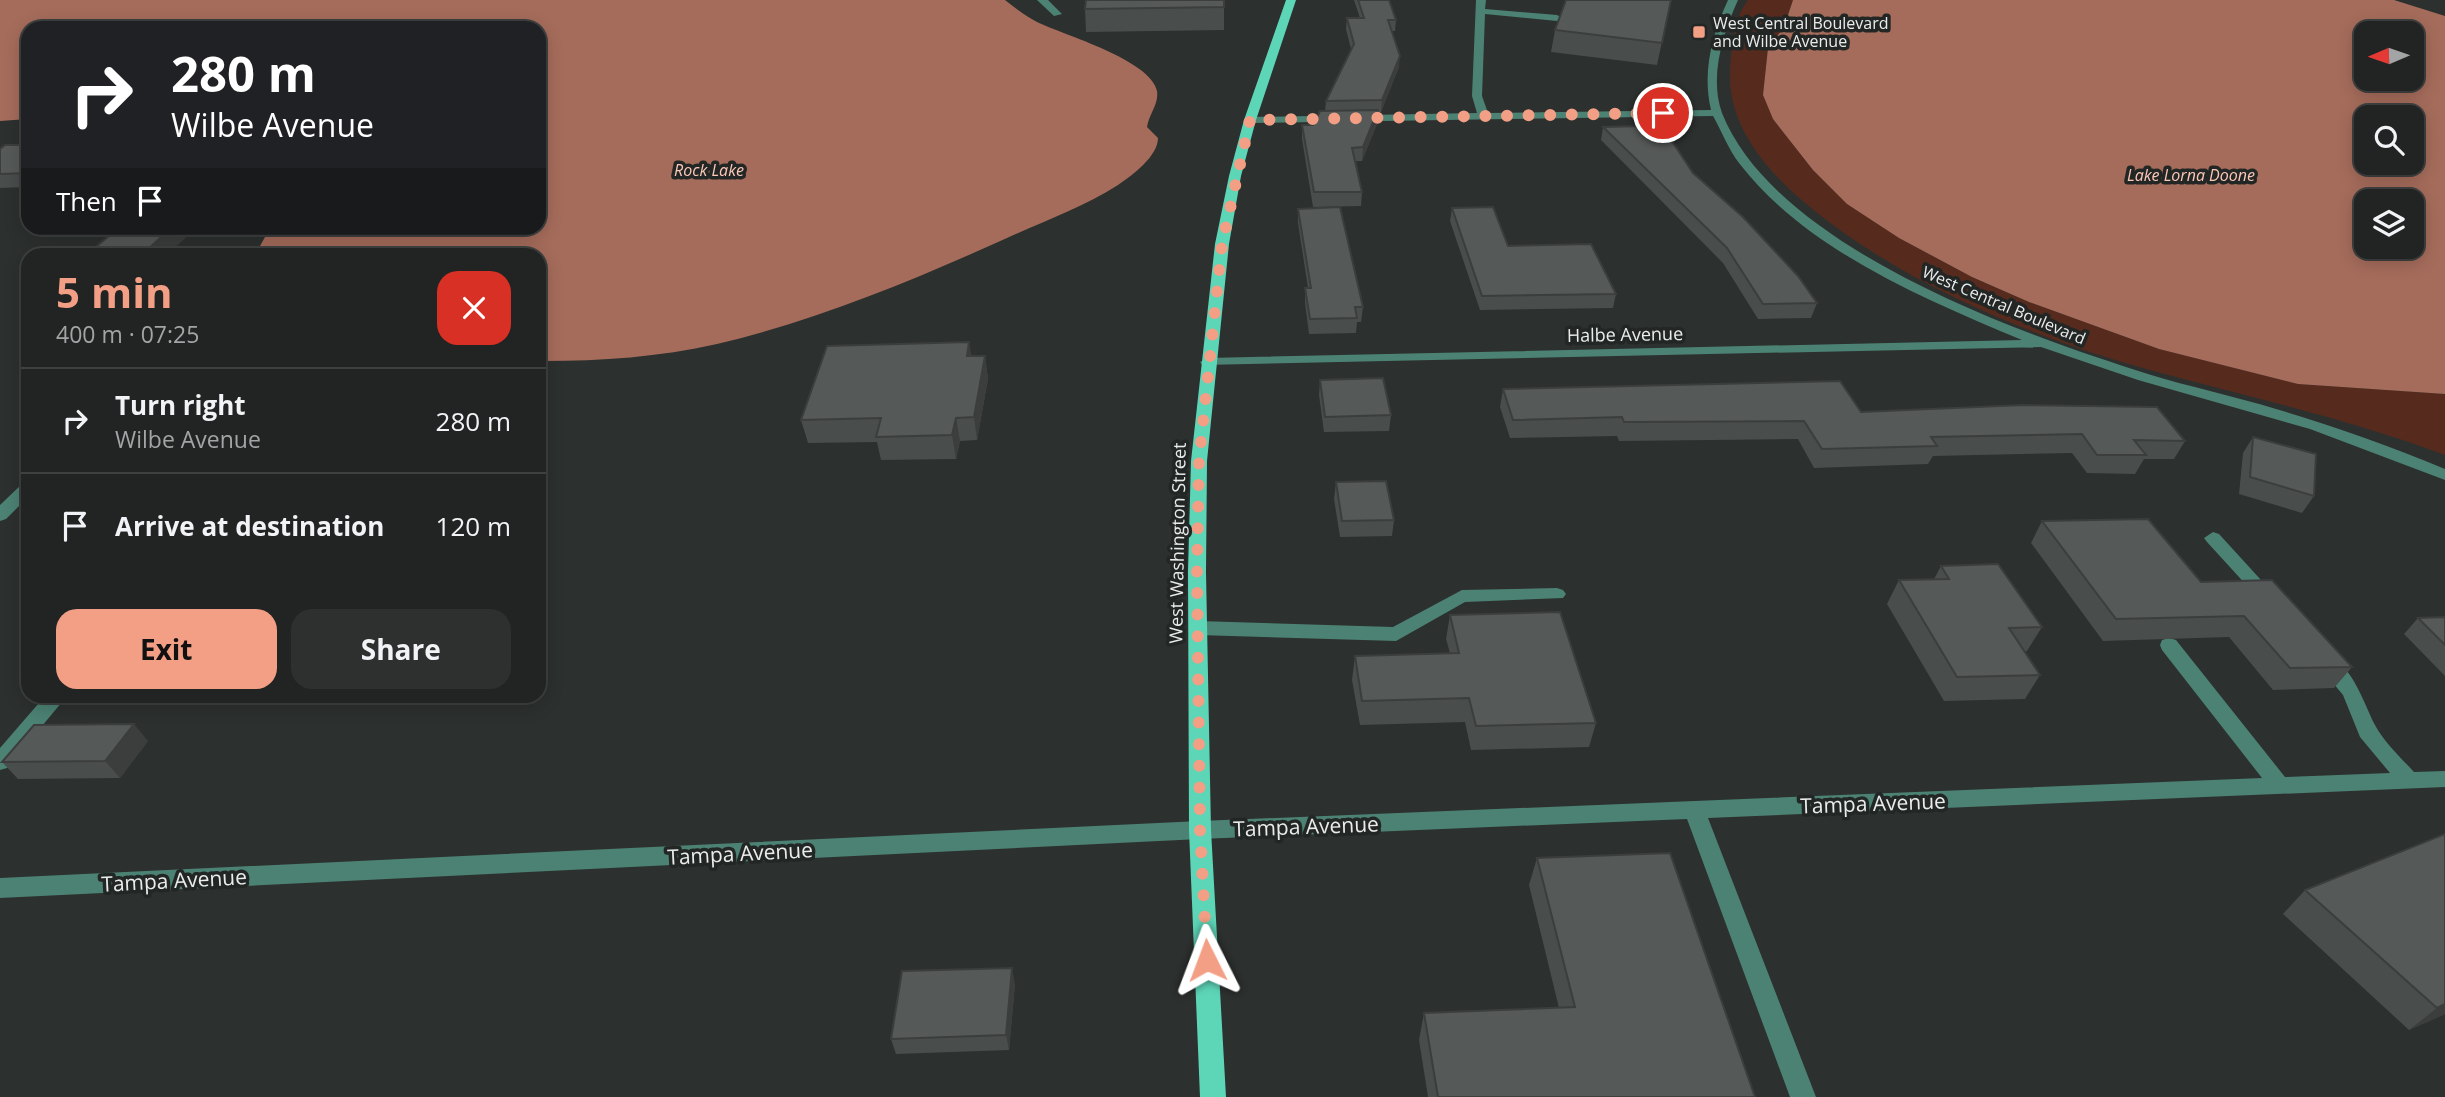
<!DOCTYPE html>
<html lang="en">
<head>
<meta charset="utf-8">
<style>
	:root { --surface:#212422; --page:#2d302f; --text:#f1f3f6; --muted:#a2a4a5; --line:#3e4140; --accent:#f39f85 }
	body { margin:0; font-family:"Open Sans",sans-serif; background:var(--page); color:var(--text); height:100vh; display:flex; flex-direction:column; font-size:26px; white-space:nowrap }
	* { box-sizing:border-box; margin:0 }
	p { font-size:23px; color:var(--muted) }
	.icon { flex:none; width:38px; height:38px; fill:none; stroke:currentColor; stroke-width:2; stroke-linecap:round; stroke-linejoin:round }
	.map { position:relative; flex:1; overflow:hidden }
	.panel { position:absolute; left:21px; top:248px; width:525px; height:455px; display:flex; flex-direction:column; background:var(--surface); border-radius:21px; box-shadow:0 4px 18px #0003,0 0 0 2px var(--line) }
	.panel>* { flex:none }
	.hud { position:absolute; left:21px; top:21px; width:525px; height:214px; border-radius:21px; box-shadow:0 4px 18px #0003,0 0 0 2px var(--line); background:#202124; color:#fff; overflow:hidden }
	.needle { width:46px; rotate:268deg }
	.controls { position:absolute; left:2354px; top:21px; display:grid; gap:14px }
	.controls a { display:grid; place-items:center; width:70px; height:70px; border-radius:14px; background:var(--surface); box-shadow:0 4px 18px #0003,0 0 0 2px var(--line); font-size:35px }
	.pin { position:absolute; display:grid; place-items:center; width:60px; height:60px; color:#fff; margin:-30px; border:4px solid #fff; border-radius:50%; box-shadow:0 2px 7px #0007 }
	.me { position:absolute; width:77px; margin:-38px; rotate:357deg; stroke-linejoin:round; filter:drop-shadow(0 0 5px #0008) }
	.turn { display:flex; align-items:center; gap:24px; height:147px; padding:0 35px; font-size:32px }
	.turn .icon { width:91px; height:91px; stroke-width:2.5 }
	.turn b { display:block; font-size:49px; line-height:60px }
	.then { display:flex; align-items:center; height:66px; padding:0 35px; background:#0003; gap:14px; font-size:26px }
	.round { display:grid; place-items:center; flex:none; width:74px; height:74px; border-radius:21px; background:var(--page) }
	.overview { display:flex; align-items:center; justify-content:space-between; height:119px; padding:0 35px }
	h1 { font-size:42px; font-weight:700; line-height:52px; color:var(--accent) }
	.action { display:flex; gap:14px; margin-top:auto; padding:14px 35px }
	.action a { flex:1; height:80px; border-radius:21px; background:var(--accent); color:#111; font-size:28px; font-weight:700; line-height:80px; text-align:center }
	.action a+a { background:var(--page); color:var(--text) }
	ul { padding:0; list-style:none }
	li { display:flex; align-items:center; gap:21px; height:105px; padding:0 35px; border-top:2px solid var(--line) }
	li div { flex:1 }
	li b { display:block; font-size:26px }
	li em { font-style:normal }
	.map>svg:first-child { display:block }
</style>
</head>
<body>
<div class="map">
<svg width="2445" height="1097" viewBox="0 0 2445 1097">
	<rect width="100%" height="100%" fill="#2c302e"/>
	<path fill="#562b1e" d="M1748 0H1793L1784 27 1768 48 1763 95 1773 119 1813 170 1847 204 1899 238 1972 277 2029 302 2159 349 2298 384 2445 394V455C2349 419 2249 397 2150 370 2032 338 1899 282 1805 203 1766 170 1727 125 1730 70 1732 47 1733 19 1748 0Z"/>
	<path fill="#a56c5b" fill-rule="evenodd" d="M0 0H1005C1015 8 1026 16 1037 22 1064 35 1151 60 1157 91 1159 104 1149 114 1147 127L1158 138C1158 156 1133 175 1118 185 1084 207 1044 221 1007 238 914 280 818 320 717 344 659 357 602 361 543 361L539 360V256L255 255 270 228H539V28H28V119L0 121Z
		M1793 0H2394L2445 16V394L2298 384 2159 349 2029 302 1972 277 1899 238 1847 204 1813 170 1773 119 1763 95 1768 48 1784 27ZM2366 33H2412V79H2366ZM2366 117H2412V163H2366ZM2366 201H2412V247H2366Z"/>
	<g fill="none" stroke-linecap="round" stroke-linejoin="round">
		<path fill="#4c8273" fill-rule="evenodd" d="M1037 0H1048L1062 14 1054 16Z
			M1476 0H1486L1485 9 1557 15 1562 18 1557 21 1485 14 1482 96 1488 113 1711 110C1702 72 1712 35 1728 0H1738C1723 33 1709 77 1722 113 1775 247 2020 334 2148 374 2190 387 2234 396 2276 409 2333 426 2390 446 2445 469V480L2310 429 2138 380 2041 347 1202 365 1200 362 1207 358 2022 340C1924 299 1806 250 1739 163 1729 150 1722 132 1713 116L1250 123 1244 120 1250 117 1477 113 1472 96Z
			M28 483V497L6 519 0 521V505L22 484Z
			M2213 532 2219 534 2272 592 2275 596 2272 600H2260L2207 542 2204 538Z
			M1557 588 1563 590 1566 594 1563 598 1465 602 1396 641 1198 635 1191 633 1189 628 1191 623 1198 621 1393 627 1462 590Z
			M2169 638 2176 640 2285 777 2390 773 2360 737 2343 695 2317 664 2320 659C2348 650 2365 707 2375 725 2384 742 2401 758 2414 772L2445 771V787L1708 818 1816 1097H1790L1687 819 1200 839 0 898V878L1200 821 2262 778 2162 650 2160 645 2162 640Z
			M45 696H67L7 768 0 770V748Z"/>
		<path fill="#5dd5b7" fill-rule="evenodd" d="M1286 0H1296L1256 120 1241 176 1229 244 1207 461 1206 572 1211 830 1226 1097H1200L1189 830 1188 572 1191 461 1215 244 1229 176 1244 120Z"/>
	</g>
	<path fill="#494d4c" d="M1354 0H1389L1396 20 1395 31H1392L1399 67 1381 112H1378L1377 124 1362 161H1356L1362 192 1361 206 1313 207 1302 139V125H1313L1325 111 1326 101 1351 49 1346 29 1347 18H1360Z
		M1671 0 1657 65 1551 52 1555 30Z
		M1224 7V30L1086 32 1085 9Z
		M1603 127 1647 129 1693 173 1817 303 1811 318 1758 319 1723 263 1601 140Z
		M28 142V187L0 188V149L23 145Z
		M1452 208 1508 246 1616 294 1613 308 1480 310 1450 221Z
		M1298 209 1363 307 1361 322H1357L1356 333 1309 334 1305 303V288H1308L1298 223Z
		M118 228 166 256H91L89 253Z
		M972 356H985L988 379 977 440 960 441 956 459 881 460 877 442 808 443 801 420Z
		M1320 380 1391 415 1389 431 1324 432 1319 395Z
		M1503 389 1861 412 2185 441 2174 459H2144L2135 474 2087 473 2072 453 1933 456 1928 464 1814 468 1798 439 1619 441 1617 436 1510 438 1500 407Z
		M2253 437 2314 496 2302 513 2239 494 2243 453Z
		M1336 482 1394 520 1392 536 1340 537 1334 499Z
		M2042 521 2201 582 2352 667 2334 688 2273 690 2229 637 2103 641 2031 543Z
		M1941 566 2042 627 2027 651H2025L2040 675 2025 699 1944 701 1887 604 1899 580 1934 579Z
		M1450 615 1596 723 1589 747 1471 750 1465 722 1360 725 1352 680 1355 656 1450 653 1446 639Z
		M2445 617V676L2404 634 2418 618Z
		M148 741 120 778 18 779 2 762Z
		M1537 858 1755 1097H1428L1419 1040 1424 1013 1559 1008 1529 885Z
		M2305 890 2445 1014 2409 1030 2283 914Z
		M1015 984 1009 1050 896 1054 891 1039Z"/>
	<path fill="#3c3e3e" d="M1400 56 1399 67 1381 112 1382 100Z
		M1378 110 1377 124 1362 161 1363 147Z
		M171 228H196L166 256H148L146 251Z
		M969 342 973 364 967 356Z
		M985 356 988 379 977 440 974 417Z
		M956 418 960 441 956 459 952 435Z
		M134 724 148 741 120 778 105 761Z
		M1012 968 1015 984 1009 1050 1006 1035Z
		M2445 1004V1014L2409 1030 2437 1008Z"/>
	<path fill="#555958" stroke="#3c3e3e" stroke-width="2" d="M1086 0H1224V7L1085 9Z
		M1358 0H1389L1396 20H1388L1400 56 1382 100 1326 101 1354 44 1347 18H1364Z
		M1566 0H1671L1662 43 1555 30Z
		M1378 110 1363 147 1352 148 1362 192H1314L1302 125H1313L1320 111Z
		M1645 126 1647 129H1664L1693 173 1743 217 1798 276 1817 303 1763 304 1727 248 1603 127Z
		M28 142V173L0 174V149L5 145H23Z
		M1340 207 1363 307H1355L1357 318 1310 319 1305 288H1311L1298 209Z
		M1493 207 1508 246 1591 244 1616 294 1482 296 1452 208Z
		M118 228H171L146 251 89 253Z
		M969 342 967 356H985L974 417 956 418 952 435 876 437 881 418 801 420 827 346Z
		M1383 378 1391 415 1325 417 1320 380Z
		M1840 381 1861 412 2023 405 2157 407 2185 441 2134 440 2146 455H2097L2082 434 1931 437 1937 446 1822 449 1804 421 1624 422 1622 417 1513 420 1503 389Z
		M2253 437 2316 454 2314 496 2250 477Z
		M1386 481 1394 520 1342 521 1336 482Z
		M2148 519 2201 582 2272 580 2352 667 2290 668 2244 616 2116 619 2042 521Z
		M1998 564 2042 627 2009 628 2040 675 1957 677 1899 580 1949 579 1941 566Z
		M1560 612 1596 723 1476 726 1469 698 1362 701 1355 656 1459 653 1450 615Z
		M2445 617V645L2418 618Z
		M134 724 105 761 2 762 34 725Z
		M2445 834V1004L2437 1008 2305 890Z
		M1670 853 1755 1097H1438L1424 1013 1575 1007 1537 858Z
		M1012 968 1006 1035 891 1039 902 971Z"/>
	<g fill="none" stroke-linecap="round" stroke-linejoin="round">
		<path stroke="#f39f85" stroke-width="12" stroke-dasharray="0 21.6" d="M1207 960 1200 830 1197 572 1199 461 1222 244 1250 120 1663 113"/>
	</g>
	<rect fill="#f39f85" stroke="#222624" stroke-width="2.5" x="1692" y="25" width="14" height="14" rx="3.5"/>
	<g text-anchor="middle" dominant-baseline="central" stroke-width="7" stroke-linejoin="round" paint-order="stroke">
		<g font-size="16" fill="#e9eceb" stroke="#222624" text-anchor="start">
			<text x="1713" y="23">West Central Boulevard<tspan x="1713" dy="18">and Wilbe Avenue</tspan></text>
		</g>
		<g font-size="16" font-style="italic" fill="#fcc8b8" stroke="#222624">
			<text x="709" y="170">Rock Lake</text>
			<text x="2191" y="175">Lake Lorna Doone</text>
		</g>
		<g font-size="16" fill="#e9eceb" stroke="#222624">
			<text transform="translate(2004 305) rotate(23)">West Central Boulevard</text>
		</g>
		<g font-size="18" fill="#e9eceb" stroke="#222624">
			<text transform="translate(1625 334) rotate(-1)">Halbe Avenue</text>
			<text transform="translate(1177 543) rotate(-89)">West Washington Street</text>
		</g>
		<g font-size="21" fill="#e9eceb" stroke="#222624">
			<text transform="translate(1873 803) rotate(-2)">Tampa Avenue</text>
			<text transform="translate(1306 826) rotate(-2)">Tampa Avenue</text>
			<text transform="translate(740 853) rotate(-3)">Tampa Avenue</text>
			<text transform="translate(174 880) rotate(-3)">Tampa Avenue</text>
		</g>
	</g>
</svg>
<div class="controls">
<a><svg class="needle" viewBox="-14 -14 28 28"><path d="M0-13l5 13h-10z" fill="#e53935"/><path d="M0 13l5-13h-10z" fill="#a2a4a5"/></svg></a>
<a><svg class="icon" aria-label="search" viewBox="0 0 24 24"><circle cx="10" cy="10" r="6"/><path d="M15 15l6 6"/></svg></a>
<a><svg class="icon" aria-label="layers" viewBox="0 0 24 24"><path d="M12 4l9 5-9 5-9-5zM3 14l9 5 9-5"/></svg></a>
</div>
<div class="pin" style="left:1663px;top:113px;background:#d93025"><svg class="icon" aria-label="arrive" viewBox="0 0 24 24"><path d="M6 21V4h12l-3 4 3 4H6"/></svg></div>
<svg class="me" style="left:1207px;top:960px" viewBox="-20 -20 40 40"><path d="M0-17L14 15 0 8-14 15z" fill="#f39f85" stroke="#fff" stroke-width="4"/></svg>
<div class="hud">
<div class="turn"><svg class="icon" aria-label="right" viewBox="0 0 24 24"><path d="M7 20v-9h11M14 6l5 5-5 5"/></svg><div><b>280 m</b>Wilbe Avenue</div></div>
<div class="then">Then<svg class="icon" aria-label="arrive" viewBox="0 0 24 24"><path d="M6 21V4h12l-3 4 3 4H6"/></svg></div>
</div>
<section class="panel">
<div class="overview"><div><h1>5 min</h1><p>400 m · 07:25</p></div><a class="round" style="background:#d93025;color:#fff"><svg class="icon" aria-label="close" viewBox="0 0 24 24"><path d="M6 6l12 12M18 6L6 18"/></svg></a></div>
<ul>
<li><svg class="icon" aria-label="right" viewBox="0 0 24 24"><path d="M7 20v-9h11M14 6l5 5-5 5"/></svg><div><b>Turn right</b><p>Wilbe Avenue</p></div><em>280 m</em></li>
<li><svg class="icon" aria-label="arrive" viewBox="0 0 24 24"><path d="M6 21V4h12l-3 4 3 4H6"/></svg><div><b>Arrive at destination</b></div><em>120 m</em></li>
</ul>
<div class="action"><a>Exit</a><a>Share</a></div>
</section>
</div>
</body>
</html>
